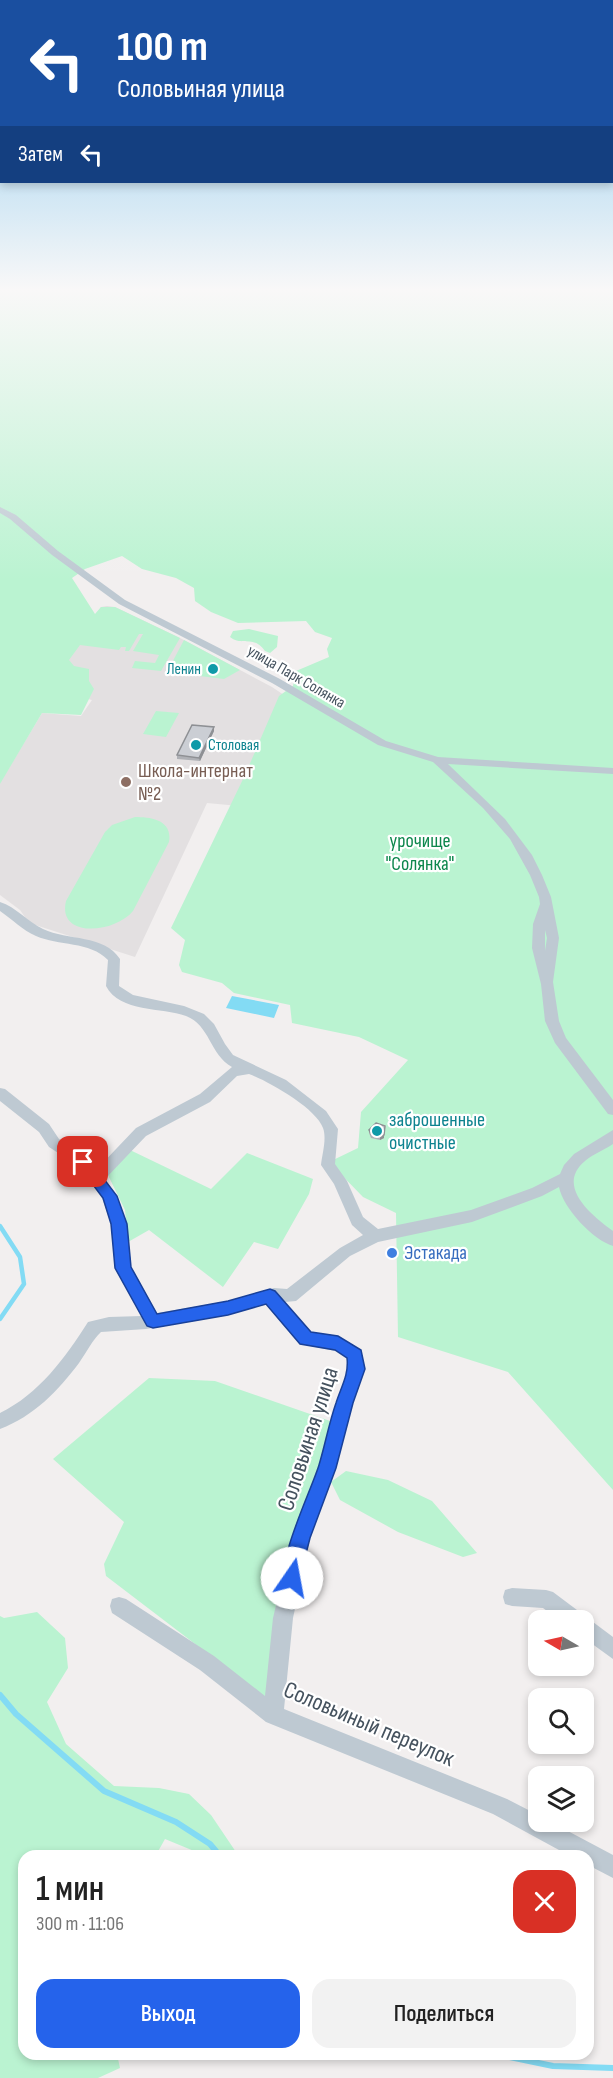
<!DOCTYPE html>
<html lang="ru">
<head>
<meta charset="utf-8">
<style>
	:root { --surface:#fff; --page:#f2f2f2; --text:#222; --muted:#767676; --accent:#2563eb }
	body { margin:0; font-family:"Sofia Sans Condensed",sans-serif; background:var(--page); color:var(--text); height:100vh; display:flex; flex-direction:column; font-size:22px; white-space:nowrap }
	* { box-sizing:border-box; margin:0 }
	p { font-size:20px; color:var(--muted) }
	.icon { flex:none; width:33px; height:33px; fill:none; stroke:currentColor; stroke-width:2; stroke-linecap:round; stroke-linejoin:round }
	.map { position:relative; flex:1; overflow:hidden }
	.drawer { position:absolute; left:18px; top:1850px; width:576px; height:210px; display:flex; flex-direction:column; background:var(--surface); border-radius:18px; box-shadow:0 3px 9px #0003 }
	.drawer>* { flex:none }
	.hud { position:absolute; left:0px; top:0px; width:614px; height:183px; box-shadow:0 3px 9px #0003; background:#1a4fa0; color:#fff; overflow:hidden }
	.needle { width:39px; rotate:279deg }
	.controls { position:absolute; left:528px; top:1610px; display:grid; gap:12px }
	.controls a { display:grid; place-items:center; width:66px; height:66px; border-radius:12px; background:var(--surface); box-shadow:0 3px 9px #0003; font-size:30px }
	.pin { position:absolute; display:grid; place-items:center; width:51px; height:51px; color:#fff; margin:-26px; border-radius:12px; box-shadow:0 3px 9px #0006 }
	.me { position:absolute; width:66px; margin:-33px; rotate:12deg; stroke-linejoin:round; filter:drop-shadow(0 0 4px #0008) }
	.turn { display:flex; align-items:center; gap:21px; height:126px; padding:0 18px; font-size:27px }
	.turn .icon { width:78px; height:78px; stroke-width:2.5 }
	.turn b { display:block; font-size:42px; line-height:51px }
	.then { display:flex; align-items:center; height:57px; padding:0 18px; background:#0003; gap:12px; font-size:22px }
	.round { display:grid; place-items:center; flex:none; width:63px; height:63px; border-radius:18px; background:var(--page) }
	.head { display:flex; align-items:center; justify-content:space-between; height:102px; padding:0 18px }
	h1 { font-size:36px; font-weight:600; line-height:45px }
	.primary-button { display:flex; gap:12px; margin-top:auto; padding:12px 18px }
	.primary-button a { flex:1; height:69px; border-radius:18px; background:var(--accent); color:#fff; font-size:24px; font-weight:600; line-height:69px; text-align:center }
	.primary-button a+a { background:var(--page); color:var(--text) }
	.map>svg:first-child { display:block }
</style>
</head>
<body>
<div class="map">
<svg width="613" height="2078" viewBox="0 0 613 2078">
	<rect width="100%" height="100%" fill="#f2efef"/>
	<path fill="#e3e0e1" d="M107 606 115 607 180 638 272 687 293 701 239 806 207 803 135 957 29 923 20 910 0 895V783L42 713 81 716 92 700 52 690 46 685 101 607Z"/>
	<path fill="#baf3d1" d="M0 289H613V1490L508 1372 398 1337 396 1213 363 1197 329 1162 358 1148 361 1112 408 1060 359 1037 292 1023 290 1005 234 993 222 983 182 972 179 965 185 940 171 928 245 775 279 696 293 686 296 671 329 657 327 649 332 638 315 632 306 621 238 623 211 612 195 601 194 588 176 578 142 569 122 556 85 569 72 578 95 614 101 607H115L180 638 161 671 132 668 135 661 155 663 159 655 133 651 143 634H139L129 651H125L126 647H121L119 650 80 645 69 660 74 666 89 669V681L94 689 81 715 42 713 0 784Z
		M249 629 278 636 277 647 270 653 265 651C253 634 242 647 230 637L233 631Z
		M184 640 240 670 224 679 167 672Z
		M156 711 179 713 166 737 143 734Z
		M135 817C151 817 173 820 169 842L133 911C114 934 57 938 66 901L105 832 112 825Z
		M130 1150 211 1189 247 1153 313 1179 309 1194 278 1249 254 1242 223 1287 149 1230 128 1242 125 1210 108 1175Z
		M149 1378 215 1381 333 1422 323 1462 295 1528 276 1611 266 1698 106 1576 104 1564 124 1522 53 1459Z
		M346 1471 388 1480 432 1501 477 1553 463 1557 398 1532 340 1500 331 1482Z
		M37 1612 65 1638 68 1668 47 1702 66 1744 114 1786 159 1788 189 1794 211 1815 238 1855H190L194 1851 165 1839 156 1855 141 1853 137 1856H24V2054H117L120 2068 98 2078H0V1616L4 1618Z"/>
	<path fill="#83dbf4" d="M232 996 279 1005 274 1018 226 1008Z"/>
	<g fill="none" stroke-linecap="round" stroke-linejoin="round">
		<path stroke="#83dbf4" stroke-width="4.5" d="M0 1226 20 1257 24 1284 0 1319"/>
		<path stroke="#83dbf4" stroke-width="6" d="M0 1695 16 1714 104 1791 176 1822 210 1844 220 1856
			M495 2054 553 2066 613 2068"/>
		<path fill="#bec9d2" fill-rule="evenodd" d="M0 507 16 515 58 551 125 600 280 679 386 741 438 757 613 768V774L448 764 505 819 532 855 542 875 551 897 559 938 553 982 559 1021 566 1038 613 1100V1115L608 1114 555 1043 545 1021 541 984 532 948 533 924 540 904 539 897 530 875 510 839 483 808 433 762 378 745 272 683 119 604 52 555 10 519 0 513ZM545 930 547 938 545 951Z
			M0 902C16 907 28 922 43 929 68 941 104 934 120 959L119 986 133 995 184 1006 204 1014 214 1024 225 1044 233 1055 286 1080 326 1111 338 1129 335 1164 347 1181 363 1217 378 1229 471 1210 532 1188 560 1174 564 1165 574 1154 613 1130V1144C604 1150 593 1154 585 1161 555 1186 592 1216 613 1231V1246C593 1240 563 1208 559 1187L542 1196 472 1222 378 1242 350 1256 296 1301 285 1302 311 1333 338 1337 361 1350 365 1369 352 1403 336 1468 310 1538 293 1618 284 1709 507 1799 538 1815V1821H549L613 1855V1878L588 1865V1856H570L493 1814 266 1722 200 1670 112 1613 110 1606 112 1599 119 1597 126 1599 214 1656 265 1696 273 1618 292 1538 318 1468 336 1403 349 1369 347 1359 335 1351 300 1344 267 1304 228 1315 146 1329 101 1332C93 1339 86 1353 79 1363 58 1391 34 1416 0 1429V1413C39 1394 65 1358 88 1322L109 1317 142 1316 115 1268 111 1224 102 1198 78 1166 49 1147 39 1132 0 1101V1088L5 1089 49 1124 59 1139 88 1158 97 1169 136 1128 200 1094 232 1067C210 1055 210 1025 186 1016 162 1007 120 1013 106 986L108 960C90 941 58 946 36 936 22 930 12 919 0 911ZM249 1074C268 1081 316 1108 323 1128 327 1139 322 1154 321 1165L334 1184 352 1225 363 1235 340 1248 287 1289 274 1288 228 1301 157 1313 131 1267 127 1224 117 1196 105 1179 146 1136 210 1102 237 1076Z
			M512 1588 546 1590 553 1592 613 1637V1659L584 1638V1620H559L543 1608 512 1606 505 1604 503 1597 505 1590Z"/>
	</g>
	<path fill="#afb1b6" d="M214 727V731L200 761 177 759V755Z
		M369 1130 384 1138 380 1140 371 1138 369 1133Z"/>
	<path fill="#8e9094" d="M214 727V731L200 761 199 758Z
		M384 1135V1138L380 1140V1136Z"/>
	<path fill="#cbced4" stroke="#8e9094" stroke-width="1.5" d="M192 725 214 727 199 758 177 755Z
		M376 1123 385 1126 384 1135 380 1136 371 1134 369 1130Z"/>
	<linearGradient id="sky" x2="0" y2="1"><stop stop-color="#7fc4ed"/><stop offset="0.5" stop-color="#f9f8f8"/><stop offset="1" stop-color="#f9f8f8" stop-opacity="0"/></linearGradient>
	<rect width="613" height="580" fill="url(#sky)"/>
	<path fill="#2563eb" stroke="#184099" stroke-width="1.5" d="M83 1156 88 1158 117 1196 127 1224 131 1267 157 1314 228 1301 270 1289 275 1291 311 1332 338 1336 361 1350 365 1369 353 1403 336 1468 310 1538 298 1585 292 1587 285 1585C276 1562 311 1491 319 1465 325 1445 329 1423 336 1403 341 1387 349 1375 347 1358L335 1350 300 1344 266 1304 228 1315 153 1328 147 1326 115 1268 111 1224 103 1198 76 1162 78 1158Z"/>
	<g fill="#0f9aa8" stroke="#fff" stroke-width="2">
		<circle cx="213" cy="669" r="6"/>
		<circle cx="196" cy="745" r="6"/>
		<circle cx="377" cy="1131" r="6"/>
	</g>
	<circle fill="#8d6e63" stroke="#fff" stroke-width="2" cx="126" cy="782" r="6"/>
	<circle fill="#3f7fe0" stroke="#fff" stroke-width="2" cx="392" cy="1253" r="6"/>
	<g text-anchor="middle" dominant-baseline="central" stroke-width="4.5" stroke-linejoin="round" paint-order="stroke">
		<g font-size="16" fill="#0d838f" stroke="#fff" text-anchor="end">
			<text x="201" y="669">Ленин</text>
			<text x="208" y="745" text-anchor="start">Столовая</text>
		</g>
		<g font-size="16" fill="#45525e" stroke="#fff">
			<text transform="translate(296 677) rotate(30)">улица Парк Солянка</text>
		</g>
		<g font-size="20" fill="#785e54" stroke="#fff" text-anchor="start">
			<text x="138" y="771">Школа-интернат<tspan x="138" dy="23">№2</tspan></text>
		</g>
		<g font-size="20" fill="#0e874d" stroke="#fff">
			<text x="420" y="841">урочище<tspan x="420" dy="23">"Солянка"</tspan></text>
		</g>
		<g font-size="20" fill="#0d838f" stroke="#fff" text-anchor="start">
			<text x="389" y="1120">заброшенные<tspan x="389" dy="23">очистные</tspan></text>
		</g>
		<g font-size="20" fill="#366cbe" stroke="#fff" text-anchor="start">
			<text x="404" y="1253">Эстакада</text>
		</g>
		<g font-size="24" fill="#45525e" stroke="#fff">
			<text transform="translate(308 1439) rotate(-72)">Соловьиная улица</text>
			<text transform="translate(369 1724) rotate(23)">Соловьиный переулок</text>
		</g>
	</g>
</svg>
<div class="controls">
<a><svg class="needle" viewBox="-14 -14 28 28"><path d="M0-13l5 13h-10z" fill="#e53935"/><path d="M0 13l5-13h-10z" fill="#767676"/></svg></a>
<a><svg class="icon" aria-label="search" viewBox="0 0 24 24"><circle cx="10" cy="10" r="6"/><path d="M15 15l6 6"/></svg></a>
<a><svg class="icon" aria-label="layers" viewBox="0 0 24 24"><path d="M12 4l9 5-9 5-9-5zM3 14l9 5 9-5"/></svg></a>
</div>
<div class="pin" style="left:83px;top:1162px;background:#d93025"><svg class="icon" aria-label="arrive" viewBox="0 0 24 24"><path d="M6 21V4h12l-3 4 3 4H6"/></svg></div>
<svg class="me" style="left:292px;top:1578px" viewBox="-20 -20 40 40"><circle r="19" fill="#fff"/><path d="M0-13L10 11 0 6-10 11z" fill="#2563eb"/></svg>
<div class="hud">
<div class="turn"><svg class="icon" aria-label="left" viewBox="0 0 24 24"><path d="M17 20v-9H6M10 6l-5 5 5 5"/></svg><div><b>100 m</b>Соловьиная улица</div></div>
<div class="then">Затем<svg class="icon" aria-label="left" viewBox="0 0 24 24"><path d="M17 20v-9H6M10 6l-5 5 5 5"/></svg></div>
</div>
<section class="drawer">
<div class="head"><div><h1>1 мин</h1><p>300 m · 11:06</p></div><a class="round" style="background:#d93025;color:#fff"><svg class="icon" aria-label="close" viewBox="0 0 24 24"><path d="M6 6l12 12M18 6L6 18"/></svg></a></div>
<div class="primary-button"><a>Выход</a><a>Поделиться</a></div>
</section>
</div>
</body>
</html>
